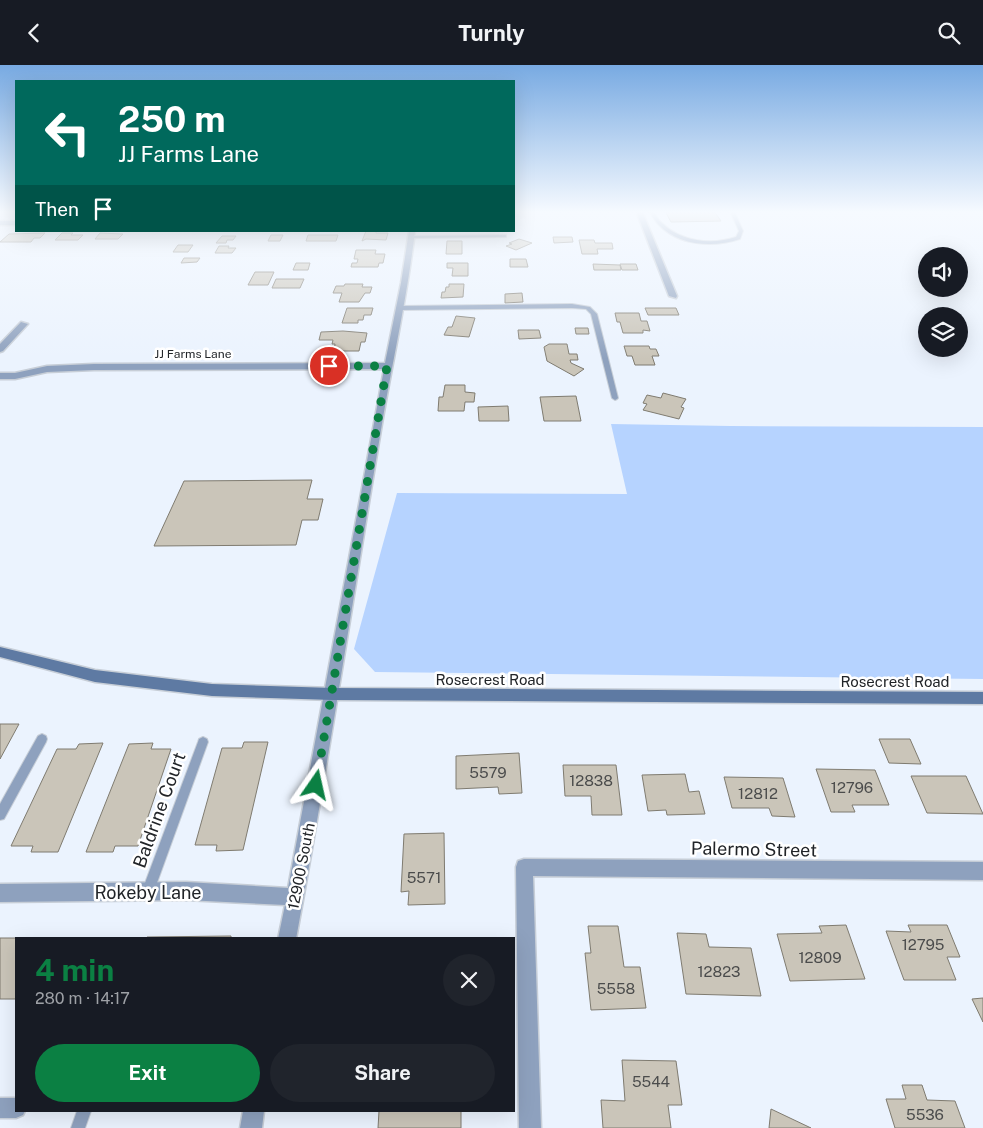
<!DOCTYPE html>
<html lang="en">
<head>
<meta charset="utf-8">
<style>
	:root { --surface:#171b24; --page:#20242c; --text:#f1f3f6; --muted:#9ea1a6; --accent:#0b8043 }
	body { margin:0; font-family:"Public Sans",sans-serif; background:var(--page); color:var(--text); height:100vh; display:flex; flex-direction:column; font-size:19px; white-space:nowrap }
	* { box-sizing:border-box; margin:0 }
	p { font-size:16px; color:var(--muted) }
	.icon { flex:none; width:28px; height:28px; fill:none; stroke:currentColor; stroke-width:2; stroke-linecap:round; stroke-linejoin:round }
	.map { position:relative; flex:1; overflow:hidden }
	.drawer { position:absolute; left:15px; top:872px; width:500px; height:175px; display:flex; flex-direction:column; background:var(--surface); border-radius:0px; box-shadow:0 5px 20px #0002 }
	.drawer>* { flex:none }
	.top-card { position:absolute; left:15px; top:15px; width:500px; height:152px; border-radius:0px; box-shadow:0 5px 20px #0002; background:#00695c; color:#fff; overflow:hidden }
	.buttons { position:absolute; left:918px; top:182px; display:grid; gap:10px }
	.buttons a { display:grid; place-items:center; width:50px; height:50px; border-radius:50%; background:var(--surface); box-shadow:0 5px 20px #0002; font-size:25px }
	.pin { position:absolute; display:grid; place-items:center; width:42px; height:42px; color:#fff; margin:-21px; border:2px solid #fff; border-radius:50%; box-shadow:0 1px 5px #0007 }
	.me { position:absolute; width:55px; margin:-28px; rotate:11deg; stroke-linejoin:round; filter:drop-shadow(0 0 4px #0008) }
	.turn { display:flex; align-items:center; gap:18px; height:105px; padding:0 20px; font-size:22px }
	.turn .icon { width:65px; height:65px; stroke-width:2.5 }
	.turn b { display:block; font-size:35px; line-height:42px }
	.then { display:flex; align-items:center; height:48px; padding:0 20px; background:#0003; gap:10px; font-size:19px }
	.round { display:grid; place-items:center; flex:none; width:52px; height:52px; border-radius:26px; background:var(--page) }
	.overview { display:flex; align-items:center; justify-content:space-between; height:85px; padding:0 20px }
	h1 { font-size:30px; font-weight:700; line-height:38px; color:var(--accent) }
	.primary-button { display:flex; gap:10px; margin-top:auto; padding:10px 20px }
	.primary-button a { flex:1; height:58px; border-radius:30px; background:var(--accent); color:#fff; font-size:20px; font-weight:700; line-height:58px; text-align:center }
	.primary-button a+a { background:var(--page); color:var(--text) }
	header { display:flex; justify-content:space-between; align-items:center; height:65px; padding:0 20px; background:var(--surface); font-size:22px; font-weight:700 }
	.map>svg:first-child { display:block }
</style>
</head>
<body>
<header><svg class="icon" aria-label="back" viewBox="0 0 24 24"><path d="M15 5l-7 7 7 7"/></svg>Turnly<svg class="icon" aria-label="search" viewBox="0 0 24 24"><circle cx="10" cy="10" r="6"/><path d="M15 15l6 6"/></svg></header>
<div class="map">
<svg width="983" height="1063" viewBox="0 0 983 1063">
	<rect width="100%" height="100%" fill="#ebf3fe"/>
	<path fill="#b6d3ff" d="M611 359 730 361 983 362V614L375 607 354 584 397 428 627 429Z"/>
	<path fill="#cac5b9" stroke="#7f7b70" d="M665 146H714L721 156 671 157Z
		M366 166H376V168H388L386 175 366 174 362 176Z
		M45 168 40 173H34L31 177H0L9 169Z
		M62 168H73L71 170H83L78 175H55Z
		M100 168 123 169 118 174H95Z
		M271 170H283L280 176H268Z
		M308 170H338L336 176H306Z
		M222 171H236L233 175H227L226 178H216Z
		M553 172H572L573 177 554 178Z
		M519 174 532 178 516 185 506 181 512 179 509 178Z
		M579 175H594L595 178H612L613 184H597L598 189H582Z
		M447 176H462V189H446Z
		M178 180H193L188 187H173Z
		M219 181H229L228 183H236L232 188H215Z
		M356 185H376L375 189H385L383 198H379L378 202H351L352 198H357L358 194H354Z
		M184 193H200L197 197 181 198Z
		M510 194H526L528 202H510Z
		M296 198H310L308 205H293Z
		M447 198H468V211H452L453 203H447Z
		M593 199 620 200 621 205H594Z
		M620 199H636L638 205H622Z
		M255 207H274L268 220H248Z
		M276 214H304L300 223H272Z
		M345 219H363L362 222H372L370 228H365L359 237H339L342 228H333L336 221H344Z
		M449 219H464L463 232 441 233 442 227H445L446 222H449Z
		M522 228 523 237 505 238V229Z
		M347 243H373L371 250H364L363 255H358V258H342Z
		M645 243H676L679 250H648Z
		M615 248H639L641 256H647L650 266 643 265V268H623L620 257H617Z
		M456 251 475 253 469 272 444 270 448 262H452Z
		M575 263H588L589 269H576Z
		M518 265H539L541 273 519 274Z
		M343 266 367 268 365 277H361L359 286H334L335 279H332L333 275H319L321 267Z
		M549 279H567L569 289H577L578 295H570L571 298 584 304 574 311 547 296 544 282Z
		M624 281H649L650 284H656L659 291H652L655 300H635L632 291H627Z
		M445 320H465V327L475 328 474 337H465L464 346H438L439 332H443Z
		M663 328 686 334 681 342 684 343 679 354 643 345 647 339 643 338 647 330 661 333Z
		M576 331 581 356H544L540 332Z
		M508 341 509 356H479L478 342Z
		M312 415 307 434H323L318 455H302L296 480 154 481 184 416Z
		M0 659H19L0 694Z
		M879 674H910L921 699 889 698Z
		M244 677H268L243 785 216 786 217 780H195L222 683H242Z
		M103 678 58 787H31L33 781H11L57 684H76L79 679Z
		M153 678 151 684H171L138 781H115L113 787H86L129 679Z
		M519 688 522 728 499 729 498 722 456 724V691Z
		M563 700H616L622 750H592L591 731H565Z
		M816 704 875 705 889 740H852L855 747H831Z
		M685 709 689 727 699 726 705 749 667 750 666 745 648 746 642 710Z
		M911 711H966L983 749 927 748Z
		M724 712 783 713 795 752 772 751 769 743H732Z
		M444 768 445 839 408 840 409 826 401 827 404 769Z
		M846 860 865 914 790 916 777 869 822 868 819 861Z
		M908 860H947L960 892H947L956 915H904L886 866 911 867Z
		M588 861H618L624 902H640L646 943 591 945 585 888H591Z
		M677 868 706 869 709 882 751 883 761 931 686 929Z
		M231 871V874H147V872Z
		M0 873H118L16 874V934H0Z
		M983 933V957L972 934Z
		M622 995 676 996 682 1040H668L671 1063H603L601 1035 625 1036Z
		M902 1020H922L927 1035 955 1036 965 1063H895L886 1034H906Z
		M771 1044 811 1063H769Z
		M379 1046H461V1063H378Z"/>
	<g fill="none" stroke-linecap="round" stroke-linejoin="round">
		<g stroke="#c7ced7" stroke-width="2">
			<path id="lane" d="M649 146H653C656 150 658 155 662 158 681 177 712 180 736 172L739 166 730 146H734L743 166 740 174C713 183 678 181 658 159 654 155 652 150 649 146Z
				M504 170H506V172L411 173 409 172 411 171Z
				M572 239 590 242 597 249 618 333 617 334 615 335 612 333 591 249 586 244 572 243 399 245 396 243 399 241Z
				M42 669 46 671 47 674 46 677 4 754 0 755V739L38 671Z
				M203 672 207 674 208 677 154 826 152 830 148 832 144 830 142 826 198 677 199 674Z
				M77 1046H91L85 1063H71Z"/>
		</g>
		<g stroke="#c7ced7" stroke-width="3">
			<path id="street" d="M636 146H642L677 231 676 233 669 231Z
				M0 156H16V160H0Z
				M409 166H415C407 235 391 302 380 371 352 539 327 707 296 874H278L285 840 186 835 0 837V819L186 817 288 823 384 304 94 305 47 307 15 314H0V308H15L47 301 94 299 385 298 401 218Z
				M21 257 28 259 3 286 0 287V279Z
				M524 794 983 797V815L533 811 541 1063H519L516 802 518 796Z
				M0 1033H16V1046H25L23 1050 16 1053H0Z
				M243 1046H264L262 1063H240Z"/>
		</g>
		<g stroke="#c7ced7" stroke-width="3">
			<path id="secondary" d="M0 582 95 605 212 619 333 623 983 627V639L333 635 212 631 95 617 0 592Z"/>
		</g>
		<use href="#lane" fill="#8ea1be" fill-rule="evenodd"/>
		<use href="#street" fill="#8ea1be" fill-rule="evenodd"/>
		<use href="#secondary" fill="#5e7aa3" fill-rule="evenodd"/>
	</g>
	<linearGradient id="sky" x2="0" y2="1"><stop stop-color="#78aae2"/><stop offset="0.5" stop-color="#f6faff"/><stop offset="1" stop-color="#f6faff" stop-opacity="0"/></linearGradient>
	<rect width="983" height="294" fill="url(#sky)"/>
	<g fill="none" stroke-linecap="round" stroke-linejoin="round">
		<path stroke="#0b8043" stroke-width="9" stroke-dasharray="0 16.2" d="M316 720 387 301H329"/>
	</g>
	<g text-anchor="middle" dominant-baseline="central" stroke-width="5" stroke-linejoin="round" paint-order="stroke">
		<g font-size="12" fill="#212428" stroke="#fff">
			<text x="193" y="289">JJ Farms Lane</text>
		</g>
		<g font-size="15" fill="#212428" stroke="#fff">
			<text x="490" y="614">Rosecrest Road</text>
			<text x="895" y="616">Rosecrest Road</text>
			<text transform="translate(301 801) rotate(-79)">12900 South</text>
		</g>
		<g font-size="15" fill="#4b4c4c">
			<text x="488" y="707">5579</text>
			<text x="591" y="715">12838</text>
			<text x="852" y="722">12796</text>
			<text x="758" y="728">12812</text>
			<text x="424" y="812">5571</text>
			<text x="923" y="879">12795</text>
			<text x="820" y="892">12809</text>
			<text x="719" y="906">12823</text>
			<text x="616" y="923">5558</text>
			<text x="651" y="1016">5544</text>
			<text x="925" y="1049">5536</text>
		</g>
		<g font-size="18" fill="#212428" stroke="#fff">
			<text transform="translate(159 745) rotate(-70)">Baldrine Court</text>
			<text transform="translate(754 784) rotate(1)">Palermo Street</text>
			<text x="148" y="827">Rokeby Lane</text>
		</g>
	</g>
</svg>
<div class="buttons">
<a><svg class="icon" aria-label="sound" viewBox="0 0 24 24"><path d="M4 9h4l5-4v14l-5-4H4zM17 9q2 3 0 6"/></svg></a>
<a><svg class="icon" aria-label="layers" viewBox="0 0 24 24"><path d="M12 4l9 5-9 5-9-5zM3 14l9 5 9-5"/></svg></a>
</div>
<div class="pin" style="left:329px;top:301px;background:#d93025"><svg class="icon" aria-label="arrive" viewBox="0 0 24 24"><path d="M6 21V4h12l-3 4 3 4H6"/></svg></div>
<svg class="me" style="left:316px;top:720px" viewBox="-20 -20 40 40"><path d="M0-17L14 15 0 8-14 15z" fill="#0b8043" stroke="#fff" stroke-width="4"/></svg>
<div class="top-card">
<div class="turn"><svg class="icon" aria-label="left" viewBox="0 0 24 24"><path d="M17 20v-9H6M10 6l-5 5 5 5"/></svg><div><b>250 m</b>JJ Farms Lane</div></div>
<div class="then">Then<svg class="icon" aria-label="arrive" viewBox="0 0 24 24"><path d="M6 21V4h12l-3 4 3 4H6"/></svg></div>
</div>
<section class="drawer">
<div class="overview"><div><h1>4 min</h1><p>280 m · 14:17</p></div><a class="round"><svg class="icon" aria-label="close" viewBox="0 0 24 24"><path d="M6 6l12 12M18 6L6 18"/></svg></a></div>
<div class="primary-button"><a>Exit</a><a>Share</a></div>
</section>
</div>
</body>
</html>
